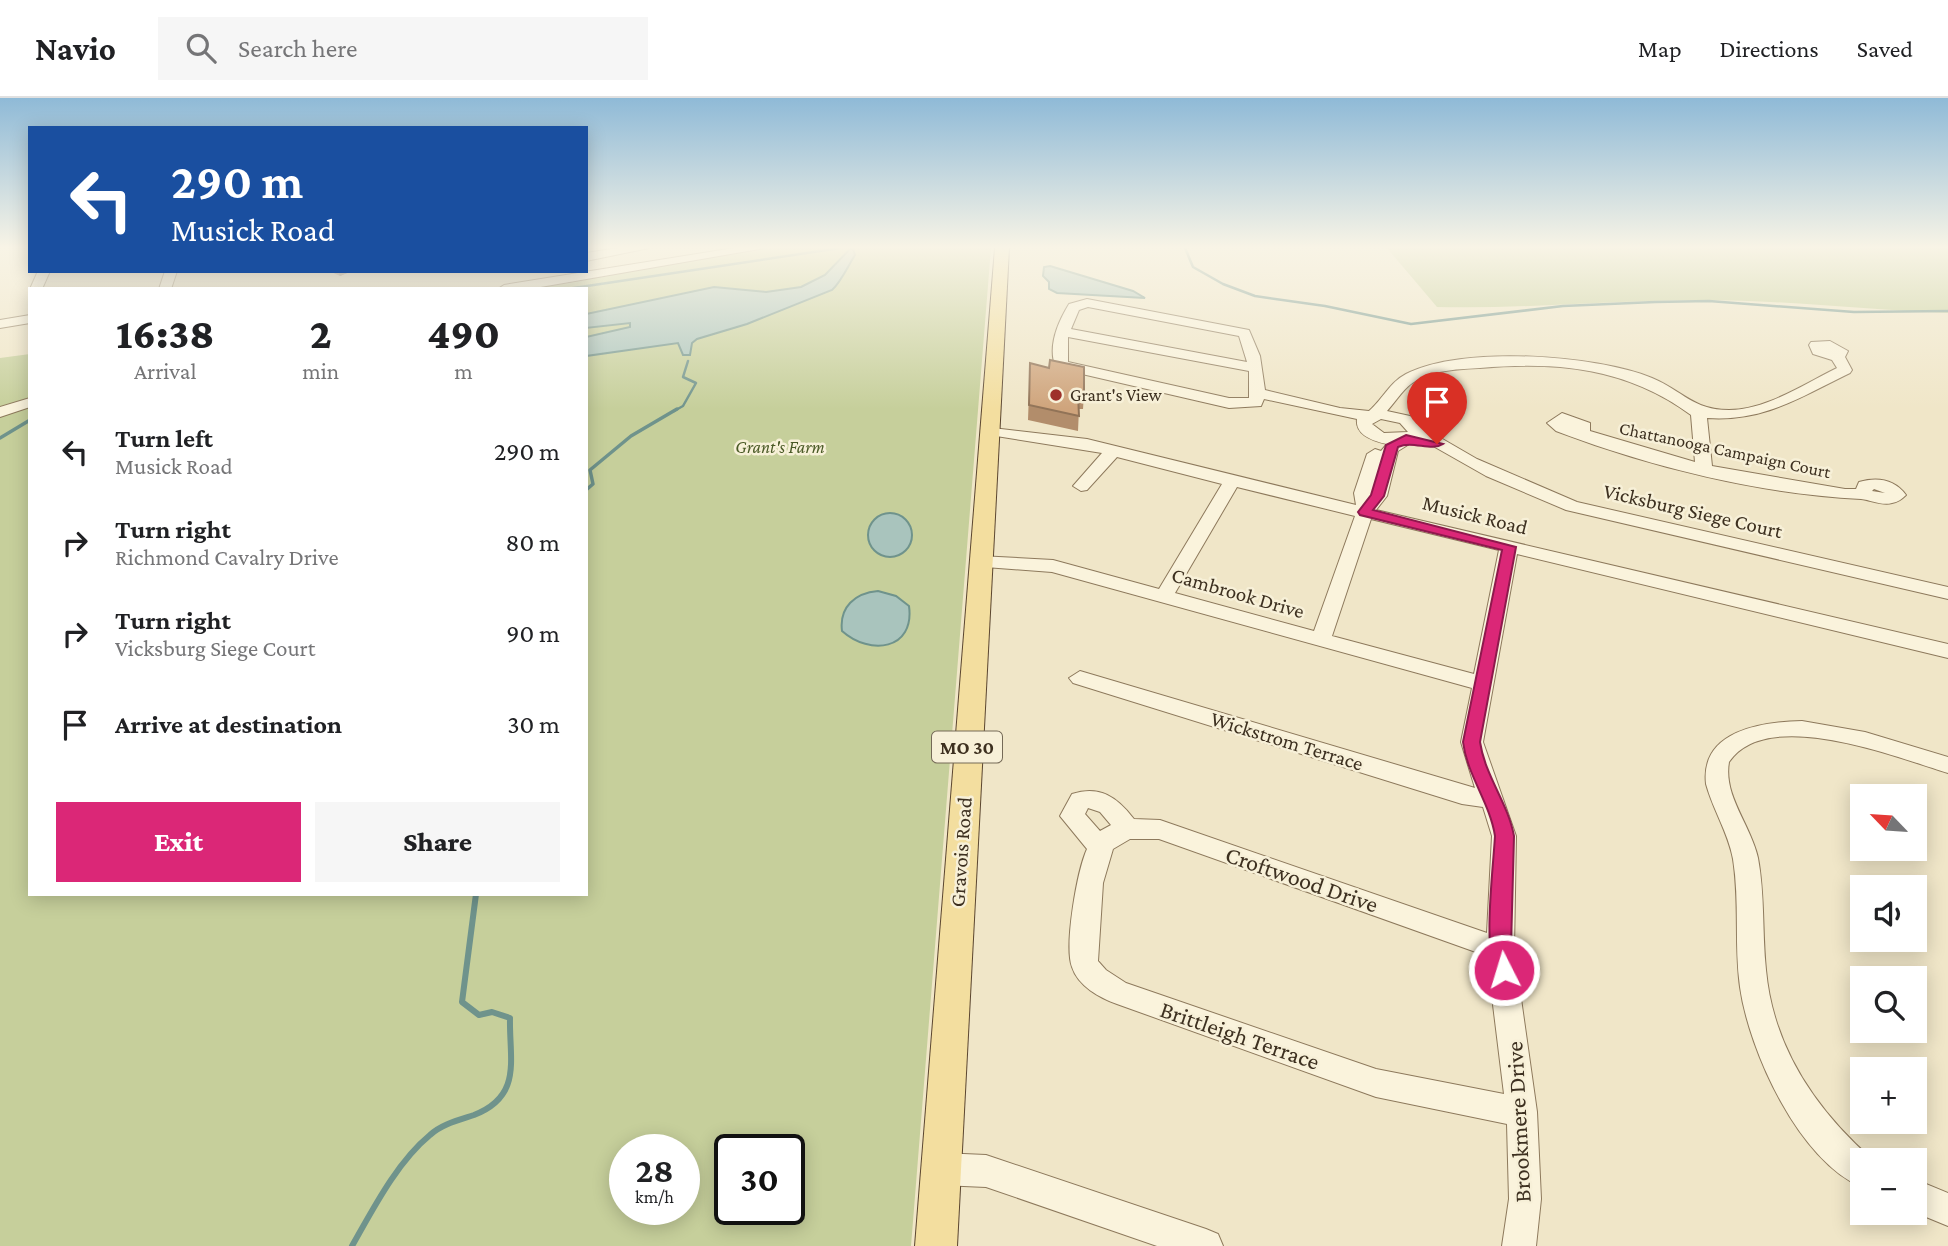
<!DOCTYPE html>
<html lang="en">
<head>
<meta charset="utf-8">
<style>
	:root { --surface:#fff; --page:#f6f6f6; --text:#202124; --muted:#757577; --line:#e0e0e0; --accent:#db2777 }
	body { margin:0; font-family:"Crimson Pro",serif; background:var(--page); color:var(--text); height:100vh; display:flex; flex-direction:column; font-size:26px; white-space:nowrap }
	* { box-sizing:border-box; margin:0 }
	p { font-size:23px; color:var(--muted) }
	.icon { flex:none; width:38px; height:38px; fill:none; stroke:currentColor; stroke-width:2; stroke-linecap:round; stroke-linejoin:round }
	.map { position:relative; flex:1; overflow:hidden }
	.panel { position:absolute; left:28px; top:189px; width:560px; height:609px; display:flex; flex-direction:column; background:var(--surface); border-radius:0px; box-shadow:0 4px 18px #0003 }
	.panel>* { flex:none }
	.guide { position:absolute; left:28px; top:28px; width:560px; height:147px; border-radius:0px; box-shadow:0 4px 18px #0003; background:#1a4fa0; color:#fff; overflow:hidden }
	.needle { width:46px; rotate:295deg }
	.buttons { position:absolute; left:1850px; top:686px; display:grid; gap:14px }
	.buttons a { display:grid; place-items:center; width:77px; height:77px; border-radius:0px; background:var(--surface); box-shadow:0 4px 18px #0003; font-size:35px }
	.speed { position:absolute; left:609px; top:1036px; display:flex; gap:14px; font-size:35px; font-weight:700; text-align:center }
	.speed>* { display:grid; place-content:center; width:91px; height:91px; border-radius:50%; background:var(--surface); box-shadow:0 4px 18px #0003; line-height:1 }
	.speed small { font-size:18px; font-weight:400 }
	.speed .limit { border:4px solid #111; border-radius:10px; background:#fff; color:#111 }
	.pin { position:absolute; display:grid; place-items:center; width:60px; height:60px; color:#fff; margin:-72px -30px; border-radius:50% 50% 50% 0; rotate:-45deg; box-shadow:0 0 7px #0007 }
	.pin .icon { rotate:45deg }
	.me { position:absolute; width:77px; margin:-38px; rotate:355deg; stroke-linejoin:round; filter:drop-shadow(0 0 5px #0008) }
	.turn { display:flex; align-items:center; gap:24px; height:147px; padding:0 28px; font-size:32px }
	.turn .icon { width:91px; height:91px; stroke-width:2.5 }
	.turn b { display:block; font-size:49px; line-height:60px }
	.eta { display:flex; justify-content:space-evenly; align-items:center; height:119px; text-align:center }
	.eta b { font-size:42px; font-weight:800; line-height:49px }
	.action { display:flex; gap:14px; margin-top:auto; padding:14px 28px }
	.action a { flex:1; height:80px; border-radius:0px; background:var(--accent); color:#fff; font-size:28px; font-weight:800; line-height:80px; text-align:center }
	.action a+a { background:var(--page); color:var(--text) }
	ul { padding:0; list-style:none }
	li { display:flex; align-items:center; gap:21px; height:91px; padding:0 28px }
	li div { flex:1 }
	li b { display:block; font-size:26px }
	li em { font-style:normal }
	header { display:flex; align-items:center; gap:42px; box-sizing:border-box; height:98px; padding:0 35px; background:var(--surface); border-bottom:2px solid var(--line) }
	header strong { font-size:33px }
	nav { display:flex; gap:38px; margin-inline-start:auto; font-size:24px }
	.search { width:490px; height:63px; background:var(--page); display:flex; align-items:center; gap:18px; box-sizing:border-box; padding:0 24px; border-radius:0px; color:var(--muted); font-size:26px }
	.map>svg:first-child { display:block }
</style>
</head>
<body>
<header>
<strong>Navio</strong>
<div class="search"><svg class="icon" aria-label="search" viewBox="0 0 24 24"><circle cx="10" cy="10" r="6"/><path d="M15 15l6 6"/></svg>Search here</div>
<nav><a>Map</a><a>Directions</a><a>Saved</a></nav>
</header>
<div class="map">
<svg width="1948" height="1148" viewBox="0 0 1948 1148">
	<rect width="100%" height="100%" fill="#f0e6c8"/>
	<path fill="#c6cf9b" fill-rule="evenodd" d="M772 150H991L911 1148H0V260L30 256V796H586V191H513ZM625 1052H684V1111H625ZM730 1052H789V1111H730Z
		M1387 150H1948V215C1868 212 1783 202 1703 202 1614 202 1526 211 1437 209Z"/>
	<path fill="#a9c4bd" stroke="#6f938c" stroke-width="2" d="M850 151H853L855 157C848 168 841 184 832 192L747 226 697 241 692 245 690 257H683L678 245 586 258V239L630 229V225L586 230V216L714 189 766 194 801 189 825 177Z
		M1050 168 1133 193 1145 200 1057 195 1049 191V184L1043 178 1044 169Z
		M868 437a22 22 0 1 1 44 0a22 22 0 1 1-44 0Z
		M878 493 896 498 909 508C915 552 870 558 842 533 839 509 855 495 878 493Z"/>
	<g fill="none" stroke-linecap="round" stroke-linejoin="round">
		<path stroke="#6f938c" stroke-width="2.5" d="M1185 150 1193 169 1223 186 1255 198 1325 208 1411 226 1563 208 1655 204 1709 203 1854 214 1948 213
			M567 191 840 150
			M674 313 683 308 696 285 683 279 688 263"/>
		<path stroke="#6f938c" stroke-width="3.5" d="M0 340 30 322
			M586 392 593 386 590 372 631 338 677 311"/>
		<path stroke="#6f938c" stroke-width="6" d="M352 1148C373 1111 397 1064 430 1037 442 1026 459 1022 474 1017 523 998 509 961 510 920L492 914 479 917 462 904 476 796"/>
		<g stroke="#8d795c" stroke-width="2">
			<path id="minor" d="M618 150H649L586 163V155Z
				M734 150H765L529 191H498L504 187Z
				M38 173H50L42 191H30Z
				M165 173H177L171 191H159Z
				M1087 201 1249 232 1260 258 1265 292 1340 310 1369 313C1382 302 1390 284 1406 276 1461 247 1596 257 1652 280 1683 293 1693 312 1729 312 1766 312 1804 286 1837 270L1832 262 1813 256 1809 247 1811 244 1830 243 1848 253 1845 259 1852 272 1850 275C1800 299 1765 324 1707 320L1712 368 1845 391H1856L1859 384C1877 379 1894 381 1906 397 1902 401 1898 404 1892 405 1882 408 1871 402 1861 401 1759 396 1651 369 1556 333L1547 325 1562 315 1590 325V333L1695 364 1691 317C1628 270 1557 263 1480 270 1460 271 1435 272 1417 282 1404 289 1397 302 1387 313L1410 318 1439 339 1477 361 1577 404 1948 489V501L1566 412 1486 378 1419 340 1398 353 1387 398 1376 412 1948 546V560L1517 456 1483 644 1516 738 1514 851 1537 1014 1541 1101 1536 1148H1502L1509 1101 1507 1026 1376 999 1117 906C1100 900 1078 888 1072 869 1064 848 1077 773 1087 751L1060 718 1072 696C1100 687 1117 699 1134 721L1160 722 1487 835 1492 738 1483 709 1462 706 1073 585 1069 580 1080 573 1475 690 1461 644 1472 590 1052 474 972 468 970 464 979 458 1053 462 1159 491 1222 386 1117 359 1087 392 1081 393 1073 388 1102 355 990 337 984 335V329L1087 341 1356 407 1354 395 1367 356 1375 351 1381 353 1387 346C1373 343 1355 337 1357 321L1264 301 1261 308 1229 310 1056 270C1047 249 1058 224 1069 206ZM1088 209 1239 238 1247 264 1071 231 1079 212ZM1068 239 1249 273V300H1229L1068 264ZM1381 321 1400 325 1408 334 1384 335 1372 326ZM1237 389 1355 418 1314 533 1175 495ZM1874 391 1885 395 1872 393ZM1371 421 1499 452 1474 576 1332 538ZM1088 710 1100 714 1111 727 1100 733 1085 716ZM1130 741H1159L1487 858 1504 996 1376 971 1126 885 1106 872 1098 863 1103 785 1113 751Z
				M30 217V225L0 230V222Z
				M30 300V309L0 319V309Z
				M1802 623 1865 634 1948 659V675C1898 660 1767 607 1729 664 1723 698 1751 727 1758 760 1765 797 1762 834 1766 872 1773 949 1816 1012 1873 1062H1862V1089C1799 1063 1749 953 1740 889 1734 847 1740 804 1733 761 1728 734 1713 712 1706 686 1700 633 1761 624 1802 623Z
				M941 1055 986 1057 1206 1131 1218 1136 1223 1148H1157L986 1089 941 1087 930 1082 925 1071 930 1060Z
				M1914 1081 1948 1095V1128L1914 1114Z"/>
		</g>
		<g stroke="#5b4630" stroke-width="2">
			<path id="major" d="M995 150H1009L957 1148H915Z"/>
		</g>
		<use href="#minor" fill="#faf3dc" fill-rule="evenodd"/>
		<use href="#major" fill="#f3de9f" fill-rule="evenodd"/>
	</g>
	<path fill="#b28d6b" d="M329 173H352L340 178Z
		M1030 265 1084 296 1083 311H1079L1078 333 1028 322Z"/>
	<path fill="#917357" d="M338 173H352L340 178Z"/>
	<path fill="#cfa47c" stroke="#917357" stroke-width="2" d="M1050 262 1084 269V296H1078L1079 318 1029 307 1030 265 1049 270Z"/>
	<linearGradient id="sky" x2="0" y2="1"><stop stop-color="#8fbad7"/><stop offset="0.48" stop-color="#f8f4e6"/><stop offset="1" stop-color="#f8f4e6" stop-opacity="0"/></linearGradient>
	<rect width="1948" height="311" fill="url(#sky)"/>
	<path fill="#db2777" stroke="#8e194d" stroke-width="2" d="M1406 337 1443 346C1431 354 1413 342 1398 349L1384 398 1373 412 1516 449 1480 644C1485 678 1508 705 1514 738L1511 850 1514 872 1511 878 1504 881 1496 878C1483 849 1493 773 1495 738 1490 705 1467 677 1463 644L1502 452 1360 417 1358 414 1371 397 1386 347Z"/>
	<circle fill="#9e302a" stroke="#f7f0d8" stroke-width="2.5" cx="1056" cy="297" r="7"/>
	<g text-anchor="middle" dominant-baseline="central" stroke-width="5" stroke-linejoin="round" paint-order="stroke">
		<g font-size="18" fill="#3d3020" stroke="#f7f0d8" text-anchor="start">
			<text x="1070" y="297">Grant's View</text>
		</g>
		<g font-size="18" font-style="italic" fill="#4a5a26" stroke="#f7f0d8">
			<text x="780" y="349">Grant's Farm</text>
		</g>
		<g font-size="18" fill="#3d3020" stroke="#f7f0d8">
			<text transform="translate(1725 352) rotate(12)">Chattanooga Campaign Court</text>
		</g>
		<rect fill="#f7f0d8" stroke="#756a57" stroke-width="2" x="932" y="633.5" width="70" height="31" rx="5"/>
		<g font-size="19" font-weight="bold" fill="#3d3020">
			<text x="967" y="649">MO 30</text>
		</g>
		<g font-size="21" fill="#3d3020" stroke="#f7f0d8">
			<text transform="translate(1693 413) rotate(13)">Vicksburg Siege Court</text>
			<text transform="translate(1475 417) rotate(14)">Musick Road</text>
			<text transform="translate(1238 495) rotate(16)">Cambrook Drive</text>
			<text transform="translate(1287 643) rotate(17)">Wickstrom Terrace</text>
			<text transform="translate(961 754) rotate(-86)">Gravois Road</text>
		</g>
		<g font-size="24" fill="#3d3020" stroke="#f7f0d8">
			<text transform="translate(1302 781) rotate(19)">Croftwood Drive</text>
			<text transform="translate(1240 937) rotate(19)">Brittleigh Terrace</text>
			<text transform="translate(1518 1024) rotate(-93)">Brookmere Drive</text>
		</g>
	</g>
</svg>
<div class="buttons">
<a><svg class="needle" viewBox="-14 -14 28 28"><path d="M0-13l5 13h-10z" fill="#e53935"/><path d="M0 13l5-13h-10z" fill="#757577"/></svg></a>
<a><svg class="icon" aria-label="sound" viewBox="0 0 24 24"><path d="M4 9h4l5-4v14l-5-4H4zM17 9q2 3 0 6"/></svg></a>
<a><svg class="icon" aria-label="search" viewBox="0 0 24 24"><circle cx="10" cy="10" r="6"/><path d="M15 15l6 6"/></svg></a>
<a>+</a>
<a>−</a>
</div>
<div class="speed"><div>28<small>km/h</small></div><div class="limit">30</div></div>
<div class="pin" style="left:1437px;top:346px;background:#d93025"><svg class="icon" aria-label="arrive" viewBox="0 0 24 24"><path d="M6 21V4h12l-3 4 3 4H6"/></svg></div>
<svg class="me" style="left:1504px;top:872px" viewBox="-20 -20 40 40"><circle r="17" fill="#db2777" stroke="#fff" stroke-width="3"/><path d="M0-11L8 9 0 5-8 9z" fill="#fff"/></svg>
<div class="guide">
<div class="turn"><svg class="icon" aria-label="left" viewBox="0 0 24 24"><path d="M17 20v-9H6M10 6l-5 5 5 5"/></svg><div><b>290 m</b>Musick Road</div></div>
</div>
<section class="panel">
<div class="eta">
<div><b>16:38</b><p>Arrival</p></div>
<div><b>2</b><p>min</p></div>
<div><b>490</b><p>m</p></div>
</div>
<ul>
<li><svg class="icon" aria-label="left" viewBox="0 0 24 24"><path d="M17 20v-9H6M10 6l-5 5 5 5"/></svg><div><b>Turn left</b><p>Musick Road</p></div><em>290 m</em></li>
<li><svg class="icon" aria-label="right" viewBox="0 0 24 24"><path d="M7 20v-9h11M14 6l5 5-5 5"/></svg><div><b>Turn right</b><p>Richmond Cavalry Drive</p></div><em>80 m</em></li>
<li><svg class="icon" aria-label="right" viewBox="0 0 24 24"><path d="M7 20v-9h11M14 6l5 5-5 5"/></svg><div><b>Turn right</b><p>Vicksburg Siege Court</p></div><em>90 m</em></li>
<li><svg class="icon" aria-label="arrive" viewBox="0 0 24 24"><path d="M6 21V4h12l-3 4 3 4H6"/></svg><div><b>Arrive at destination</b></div><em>30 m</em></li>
</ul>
<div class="action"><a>Exit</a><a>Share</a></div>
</section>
</div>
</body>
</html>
